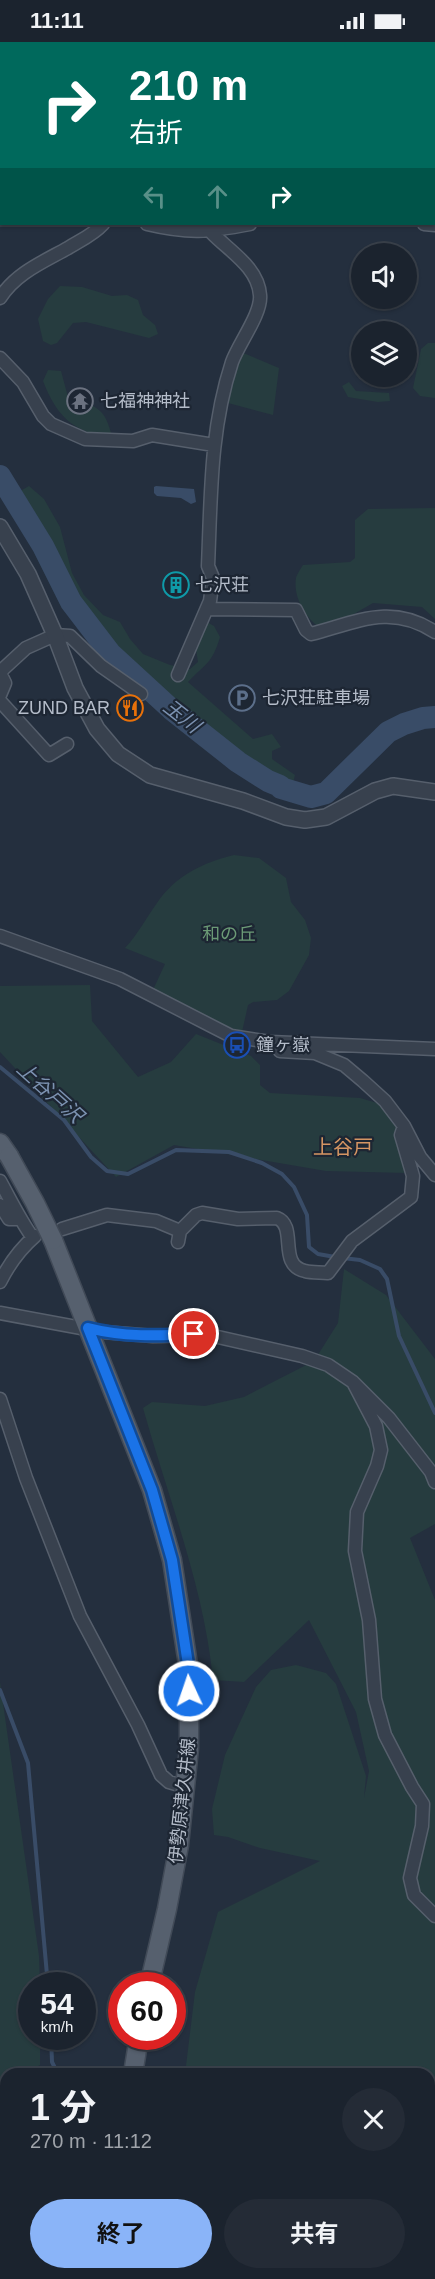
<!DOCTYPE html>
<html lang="ja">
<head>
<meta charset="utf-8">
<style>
	:root { --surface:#1b232e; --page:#242b36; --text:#f1f3f6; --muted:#a0a4aa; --line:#39404a; --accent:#8ab4f8 }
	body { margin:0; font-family:Arial,"Noto Sans JP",sans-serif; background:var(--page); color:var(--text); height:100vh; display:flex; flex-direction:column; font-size:22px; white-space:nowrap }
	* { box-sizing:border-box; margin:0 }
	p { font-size:20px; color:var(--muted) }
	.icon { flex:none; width:33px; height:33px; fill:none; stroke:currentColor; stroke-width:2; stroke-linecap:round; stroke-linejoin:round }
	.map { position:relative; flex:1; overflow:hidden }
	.drawer { position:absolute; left:0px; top:2026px; width:435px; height:212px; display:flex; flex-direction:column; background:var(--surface); border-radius:18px 18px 0 0; box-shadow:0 2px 4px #0004,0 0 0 2px var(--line) }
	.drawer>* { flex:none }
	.guide { position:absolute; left:0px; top:0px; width:435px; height:183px; box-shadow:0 2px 4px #0004,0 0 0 2px var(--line); background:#00695c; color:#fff; overflow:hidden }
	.tools { position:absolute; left:351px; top:201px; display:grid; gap:12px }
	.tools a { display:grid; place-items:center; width:66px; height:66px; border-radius:50%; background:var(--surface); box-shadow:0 2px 4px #0004,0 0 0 2px var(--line); font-size:30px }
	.speed { position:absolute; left:18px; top:1930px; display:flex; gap:12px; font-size:30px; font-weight:700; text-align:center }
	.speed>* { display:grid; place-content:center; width:78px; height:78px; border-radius:50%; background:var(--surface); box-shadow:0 2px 4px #0004,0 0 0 2px var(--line); line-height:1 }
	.speed small { font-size:15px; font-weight:400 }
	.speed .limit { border:9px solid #d22; background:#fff; color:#111 }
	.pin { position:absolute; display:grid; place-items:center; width:51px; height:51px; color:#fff; margin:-26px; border:3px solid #fff; border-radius:50%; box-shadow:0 2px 6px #0007 }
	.me { position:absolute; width:66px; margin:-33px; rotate:357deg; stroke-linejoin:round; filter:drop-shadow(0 0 4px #0008) }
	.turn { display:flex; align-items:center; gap:21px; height:126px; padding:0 30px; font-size:27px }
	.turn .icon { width:78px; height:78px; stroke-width:2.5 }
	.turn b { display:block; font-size:42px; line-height:51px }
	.lanes { display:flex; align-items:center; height:57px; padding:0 30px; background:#0003; justify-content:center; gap:30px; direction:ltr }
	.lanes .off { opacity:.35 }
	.round { display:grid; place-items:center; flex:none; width:63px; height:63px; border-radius:32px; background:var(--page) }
	.head { display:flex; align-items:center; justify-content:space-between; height:102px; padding:0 30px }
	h1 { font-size:36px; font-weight:700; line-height:45px }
	.button { display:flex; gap:12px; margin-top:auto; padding:12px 30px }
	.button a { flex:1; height:69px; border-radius:36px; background:var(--accent); color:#111; font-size:24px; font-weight:700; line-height:69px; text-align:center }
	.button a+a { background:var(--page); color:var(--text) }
	.status { display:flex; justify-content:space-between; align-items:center; height:42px; padding:0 30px; background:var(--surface); direction:ltr }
	.status svg { height:16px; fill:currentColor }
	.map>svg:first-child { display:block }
</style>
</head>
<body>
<div class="status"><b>11:11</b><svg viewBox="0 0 49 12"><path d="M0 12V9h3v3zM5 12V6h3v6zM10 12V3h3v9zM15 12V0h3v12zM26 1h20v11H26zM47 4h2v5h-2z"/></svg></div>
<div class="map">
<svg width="435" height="2237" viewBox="0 0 435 2237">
	<rect width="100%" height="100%" fill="#242f3e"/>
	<path fill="#263c3f" d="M309 0H435V45L434 2 307 1Z
		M60 244 82 245 112 254 127 253 138 258 143 273 155 283 158 292 149 296 86 280 73 281 57 301 51 303 43 299 38 277 48 257Z
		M428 301H435V356L420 354 413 346 421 307Z
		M241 310 279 326 273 373 228 361V350Z
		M48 328 61 329 68 355C93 364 104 363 111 391L107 395C71 389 56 372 43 339Z
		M349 340 356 349 389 351 390 359 378 360 348 355 342 344Z
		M29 444 44 457 60 485 72 531 84 553 103 573 120 580 130 597 143 612 170 623 190 627 198 620 196 607 205 579 214 584 220 595C212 622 206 621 188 640L253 697 272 692 281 705 272 709V717L295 733 293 741C267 735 214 701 196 680 192 676 189 669 185 665 179 660 172 657 165 652L150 655 133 641 112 619 114 605 107 591 79 563 20 457 22 448Z
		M435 466V577L422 565 373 561 340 580 320 586C305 575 293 555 296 536 297 532 301 526 303 523L350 520 355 516V478L368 467Z
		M234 813 259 816 286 836 291 860 305 878 311 896 309 913 289 949 277 958 253 960 248 963 242 990 206 977 152 950 165 922 125 906C138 892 146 876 157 861 175 834 204 820 234 813Z
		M90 943 92 979 138 1035 171 1020 196 992 251 1014 260 1023V1043L270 1051 360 1056 401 1068 421 1108 407 1131 326 1129 174 1103 116 1135 0 1010V944Z
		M344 1227 386 1253 435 1317V1482L410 1496 435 1558V2237H222L221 2232H429V2032H185L195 1950 218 1870 320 1819 260 1806 228 1795 214 1793 212 1767 225 1713 256 1645 271 1628 296 1623 326 1631 336 1642 366 1734 364 1756 369 1729 356 1670 309 1578 244 1640 213 1638C204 1544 168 1456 143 1366L152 1360 205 1364 244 1355 314 1319 338 1281Z
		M0 1640 39 1914 40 1944H32V1995H40V2023L23 2032H6V2214H0Z
		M73 2232H165L166 2237H79Z"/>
	<path fill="#394c67" d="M156 444 194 447 196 460 191 462 181 456 157 454 154 451V445Z"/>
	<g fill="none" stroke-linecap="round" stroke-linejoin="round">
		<path stroke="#394c67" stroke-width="4" d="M434 27 435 28
			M0 1025 64 1078 91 1115 107 1129 128 1132 176 1108 229 1110 262 1121 282 1132 294 1145 307 1173 309 1205 318 1212 335 1215
			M343 1216 360 1218 380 1227 387 1237 399 1294 435 1371
			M0 1648 28 1721 48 1944
			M51 1995 52 2020 58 2032
			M155 2232 157 2237"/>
		<path stroke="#394c67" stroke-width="22" d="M0 434 43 504 71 560 110 611 171 667 238 720 268 739 280 744 281 746 311 755 326 751 388 690 404 682 423 676 435 675"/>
		<g stroke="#565f6c" stroke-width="15">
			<path id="minor" d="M434 144H435
				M147 182C189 192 208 190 250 182
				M424 182 435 183
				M0 256C16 231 43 220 68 206 81 198 93 193 103 182
				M0 316 23 340 43 374 51 382 85 397 133 399 152 393 214 403
				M207 567 296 568 306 588 311 592C357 580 391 561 435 590
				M178 633 210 559 213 536 208 524C211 454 210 387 232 320 239 301 262 271 260 253 258 225 229 209 211 190
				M0 653 5 641 1 633 2 628 26 606 55 593 70 594 101 624 141 652
				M0 659 49 713 67 702
				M0 894 120 937 231 994 270 1000 435 1007
				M280 1009 315 1011 344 1023 363 1039 385 1059 404 1084 420 1115 435 1133
				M0 1139C11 1159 20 1178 33 1196
				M0 1163 9 1177H19
				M62 1187 107 1173 156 1179 180 1189
				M178 1200 180 1189 196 1173 202 1171 238 1177 277 1176C298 1184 277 1223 305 1229 312 1231 321 1230 328 1231L352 1199 411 1155 413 1134 401 1093 404 1084
				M0 1240C9 1222 20 1207 35 1194
				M0 1271 103 1290 153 1294 209 1293 302 1314 328 1323 353 1340 389 1376 431 1430 435 1440
				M353 1340 376 1384 381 1408 377 1424 357 1470 355 1509 369 1578 375 1657 385 1693 412 1745 423 1762 422 1784 410 1836 414 1853 435 1874
				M0 1357 26 1436 80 1574 138 1683 161 1733 169 1740 186 1745"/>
		</g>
		<g stroke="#565f6c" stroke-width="18">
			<path id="tertiary" d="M219 2 220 0
				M0 115H2
				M0 485 28 532 55 593 75 646 97 687 118 712 150 733 243 759 286 775 305 778 326 775 375 749 393 744 435 750"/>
		</g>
		<g stroke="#414a57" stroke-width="21">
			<path id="primary" d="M0 1101 9 1114
				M53 1198 152 1448 172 1518 189 1629V1706L179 1803 167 1867 149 1944
				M133 2032 139 1995
				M182 2232 184 2237"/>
		</g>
		<use href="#minor" stroke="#38414e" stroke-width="12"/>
		<use href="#tertiary" stroke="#38414e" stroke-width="15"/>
		<use href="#primary" stroke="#56606e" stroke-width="18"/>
		<g stroke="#414a57" stroke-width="21" stroke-linecap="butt">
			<path id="primary-bridge" d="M9 1114 35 1161 53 1198"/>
		</g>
		<use href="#primary-bridge" stroke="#56606e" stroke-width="18"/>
	</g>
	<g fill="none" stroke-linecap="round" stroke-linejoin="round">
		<g stroke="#114b97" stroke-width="15">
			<path id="route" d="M189 1649V1629L172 1518 152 1448 88 1286C123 1295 158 1294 194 1292"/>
		</g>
		<use href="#route" stroke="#1a73e8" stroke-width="10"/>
	</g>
	<defs>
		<g id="temple-ring" transform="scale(1.35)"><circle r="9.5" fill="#1d2633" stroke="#6b7280" stroke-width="1.5"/><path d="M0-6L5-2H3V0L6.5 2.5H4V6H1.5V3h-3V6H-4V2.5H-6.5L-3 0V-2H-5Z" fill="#6b7280"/></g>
		<g id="building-ring" transform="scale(1.35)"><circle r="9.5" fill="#1d2633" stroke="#0f9aa8" stroke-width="1.5"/><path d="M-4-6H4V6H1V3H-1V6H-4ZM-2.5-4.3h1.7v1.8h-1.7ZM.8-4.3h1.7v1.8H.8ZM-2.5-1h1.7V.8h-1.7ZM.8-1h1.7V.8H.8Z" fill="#0f9aa8"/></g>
		<g id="parking-ring" transform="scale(1.35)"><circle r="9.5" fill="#1d2633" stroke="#5c6f8a" stroke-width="1.5"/><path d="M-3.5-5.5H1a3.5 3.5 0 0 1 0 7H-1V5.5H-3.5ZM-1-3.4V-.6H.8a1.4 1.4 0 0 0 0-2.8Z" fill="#5c6f8a"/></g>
		<g id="restaurant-ring" transform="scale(1.35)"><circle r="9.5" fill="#1d2633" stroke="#e8710a" stroke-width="1.5"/><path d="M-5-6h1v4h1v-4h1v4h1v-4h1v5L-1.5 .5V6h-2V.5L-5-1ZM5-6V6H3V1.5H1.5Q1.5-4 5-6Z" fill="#e8710a"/></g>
		<g id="bus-ring" transform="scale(1.35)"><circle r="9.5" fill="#1d2633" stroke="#1a4fb4" stroke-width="1.5"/><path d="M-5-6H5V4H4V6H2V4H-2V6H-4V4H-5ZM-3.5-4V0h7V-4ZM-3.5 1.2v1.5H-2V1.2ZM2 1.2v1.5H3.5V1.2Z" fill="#1a4fb4"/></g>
	</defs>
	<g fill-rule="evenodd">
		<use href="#temple-ring" x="80" y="359"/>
		<use href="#building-ring" x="176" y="543"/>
		<use href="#parking-ring" x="242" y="656"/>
		<use href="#restaurant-ring" x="130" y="666"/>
		<use href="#bus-ring" x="237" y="1003"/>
	</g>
	<g text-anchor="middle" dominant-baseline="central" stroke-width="4.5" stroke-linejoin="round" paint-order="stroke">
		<g font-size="18" fill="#b4bcc9" stroke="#1d2633" text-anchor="start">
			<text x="100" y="359">七福神神社</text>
			<text x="195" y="543">七沢荘</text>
			<text x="262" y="656">七沢荘駐車場</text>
			<text x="110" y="666" text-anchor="end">ZUND BAR</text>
			<text x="256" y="1003">鐘ヶ嶽</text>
		</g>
		<g font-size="18" fill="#6b9a76" stroke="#1d2633">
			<text x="229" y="892">和の丘</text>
		</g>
		<g font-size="18" fill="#b4bcc9" stroke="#1d2633">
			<text transform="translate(182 1759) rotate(-84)">伊勢原津久井線</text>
		</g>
		<g font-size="20" font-style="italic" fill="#7c92b1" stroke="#1d2633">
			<text transform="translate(182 674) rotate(38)">玉川</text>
			<text transform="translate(50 1050) rotate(42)">上谷戸沢</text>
		</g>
		<g font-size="20" fill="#d59563" stroke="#1d2633">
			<text x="343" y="1105">上谷戸</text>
		</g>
	</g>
</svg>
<div class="tools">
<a><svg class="icon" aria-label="sound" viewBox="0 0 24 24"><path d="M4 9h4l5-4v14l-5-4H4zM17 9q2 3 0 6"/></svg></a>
<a><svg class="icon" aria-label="layers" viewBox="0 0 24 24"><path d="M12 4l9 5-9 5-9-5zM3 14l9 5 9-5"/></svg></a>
</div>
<div class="speed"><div>54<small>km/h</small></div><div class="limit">60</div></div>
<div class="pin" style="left:194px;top:1292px;background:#d93025"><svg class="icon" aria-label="arrive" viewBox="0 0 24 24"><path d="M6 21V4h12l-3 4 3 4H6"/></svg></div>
<svg class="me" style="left:189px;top:1649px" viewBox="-20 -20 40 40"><circle r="17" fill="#1a73e8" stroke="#fff" stroke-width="3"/><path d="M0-11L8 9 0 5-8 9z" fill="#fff"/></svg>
<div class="guide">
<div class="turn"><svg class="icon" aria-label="right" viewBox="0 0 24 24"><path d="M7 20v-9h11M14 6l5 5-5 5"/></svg><div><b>210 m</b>右折</div></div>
<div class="lanes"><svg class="icon off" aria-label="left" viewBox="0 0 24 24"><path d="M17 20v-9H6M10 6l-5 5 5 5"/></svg><svg class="icon off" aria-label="ahead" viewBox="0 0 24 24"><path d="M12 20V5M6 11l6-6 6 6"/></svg><svg class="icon" aria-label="right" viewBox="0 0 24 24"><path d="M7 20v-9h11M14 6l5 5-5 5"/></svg></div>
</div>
<section class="drawer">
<div class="head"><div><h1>1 分</h1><p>270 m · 11:12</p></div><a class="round"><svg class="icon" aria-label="close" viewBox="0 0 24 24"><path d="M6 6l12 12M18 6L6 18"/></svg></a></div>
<div class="button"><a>終了</a><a>共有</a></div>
</section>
</div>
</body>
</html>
